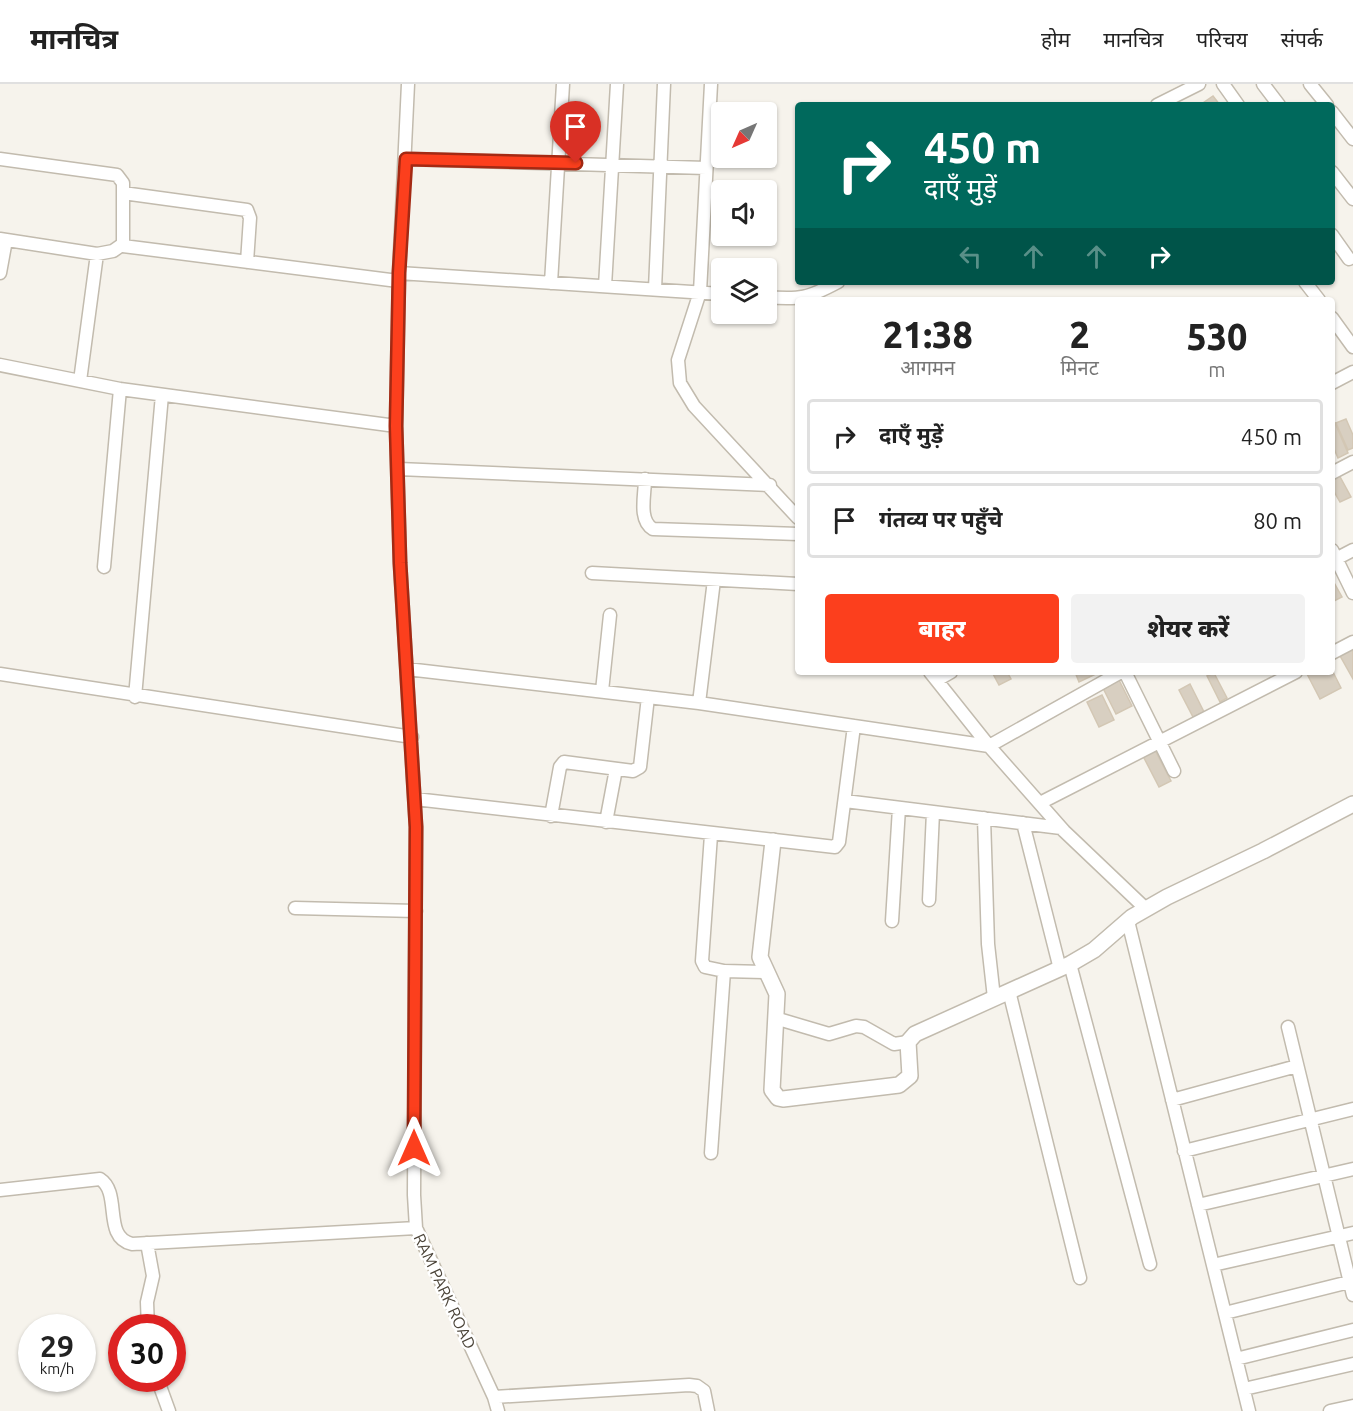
<!DOCTYPE html>
<html lang="hi">
<head>
<meta charset="utf-8">
<style>
	:root { --surface:#fff; --page:#f2f2f2; --text:#222; --muted:#767676; --line:#e0e0e0; --accent:#fc3f1d }
	body { margin:0; font-family:Ubuntu,"Noto Sans Devanagari",sans-serif; background:var(--page); color:var(--text); height:100vh; display:flex; flex-direction:column; font-size:22px; white-space:nowrap }
	* { box-sizing:border-box; margin:0 }
	p { font-size:20px; color:var(--muted) }
	.icon { flex:none; width:33px; height:33px; fill:none; stroke:currentColor; stroke-width:2; stroke-linecap:round; stroke-linejoin:round }
	.map { position:relative; flex:1; overflow:hidden }
	.panel { position:absolute; left:795px; top:213px; width:540px; height:378px; display:flex; flex-direction:column; background:var(--surface); border-radius:6px; box-shadow:0 2px 4px #0004 }
	.panel>* { flex:none }
	.hud { position:absolute; left:795px; top:18px; width:540px; height:183px; border-radius:6px; box-shadow:0 2px 4px #0004; background:#00695c; color:#fff; overflow:hidden }
	.needle { width:39px; rotate:225deg }
	.controls { position:absolute; left:711px; top:18px; display:grid; gap:12px }
	.controls a { display:grid; place-items:center; width:66px; height:66px; border-radius:6px; background:var(--surface); box-shadow:0 2px 4px #0004; font-size:30px }
	.speed { position:absolute; left:18px; top:1230px; display:flex; gap:12px; font-size:30px; font-weight:700; text-align:center }
	.speed>* { display:grid; place-content:center; width:78px; height:78px; border-radius:50%; background:var(--surface); box-shadow:0 2px 4px #0004; line-height:1 }
	.speed small { font-size:15px; font-weight:400 }
	.speed .limit { border:9px solid #d22; background:#fff; color:#111 }
	.pin { position:absolute; display:grid; place-items:center; width:51px; height:51px; color:#fff; margin:-62px -26px; border-radius:50% 50% 50% 0; rotate:-45deg; box-shadow:0 0 6px #0007 }
	.pin .icon { rotate:45deg }
	.me { position:absolute; width:66px; margin:-33px; rotate:0deg; stroke-linejoin:round; filter:drop-shadow(0 0 4px #0008) }
	.turn { display:flex; align-items:center; gap:21px; height:126px; padding:0 30px; font-size:27px }
	.turn .icon { width:78px; height:78px; stroke-width:2.5 }
	.turn b { display:block; font-size:42px; line-height:51px }
	.lanes { display:flex; align-items:center; height:57px; padding:0 30px; background:#0003; justify-content:center; gap:30px; direction:ltr }
	.lanes .off { opacity:.35 }
	.eta { display:flex; justify-content:space-evenly; align-items:center; height:102px; text-align:center }
	.eta b { font-size:36px; font-weight:800; line-height:42px }
	.primary-button { display:flex; gap:12px; margin-top:auto; padding:12px 30px }
	.primary-button a { flex:1; height:69px; border-radius:6px; background:var(--accent); color:#fff; font-size:24px; font-weight:800; line-height:69px; text-align:center }
	.primary-button a+a { background:var(--page); color:var(--text) }
	ul { padding:0; list-style:none }
	li { display:flex; align-items:center; gap:18px; height:75px; margin:0 12px 9px; padding:0 18px; border:3px solid var(--line); border-radius:6px }
	li div { flex:1 }
	li b { display:block; font-size:22px }
	li em { font-style:normal }
	header { display:flex; align-items:center; gap:36px; box-sizing:border-box; height:84px; padding:0 30px; background:var(--surface); border-bottom:2px solid var(--line) }
	header strong { font-size:28px }
	nav { display:flex; gap:33px; margin-inline-start:auto; font-size:21px }
	.map>svg:first-child { display:block }
</style>
</head>
<body>
<header>
<strong>मानचित्र</strong>
<nav><a>होम</a><a>मानचित्र</a><a>परिचय</a><a>संपर्क</a></nav>
</header>
<div class="map">
<svg width="1353" height="1327" viewBox="0 0 1353 1327">
	<rect width="100%" height="100%" fill="#f6f3ec"/>
	<path fill="#d8cfc1" stroke="#d3c7b4" stroke-width="1.5" d="M1213 12 1220 21H1200Z
		M1346 335 1353 351V364L1348 366 1336 339Z
		M1335 339 1348 369 1338 374 1332 360V341Z
		M1338 389 1351 413 1340 418 1332 404V392Z
		M1332 495 1342 513 1332 518Z
		M1351 563 1353 568V595L1339 570Z
		M1332 586 1341 604 1320 615 1306 588Z
		M992 588H1007L1011 595 999 601Z
		M1075 588H1095L1096 590 1079 598Z
		M1214 589 1227 614 1220 618 1207 592Z
		M1119 596 1132 622 1116 630 1103 604Z
		M1190 600 1204 628 1193 633 1179 606Z
		M1102 611 1114 636 1099 643 1087 618Z
		M1155 666 1171 697 1159 703 1143 672Z"/>
	<g fill="none" stroke-linecap="round" stroke-linejoin="round">
		<g stroke="#c2bbae" stroke-width="15">
			<path id="minor" d="M408 0 399 189 396 342 400 479 416 743 414 1111 416 1144 494 1313 689 1301 697 1302 704 1307 708 1327
				M711 0 700 208 678 276 680 299 694 322 798 434
				M1223 0 1238 21
				M1263 0 1279 21
				M1310 0 1327 21
				M1157 21 1199 0
				M1332 28 1353 55
				M0 75 117 91 123 99V162L398 197
				M406 75 706 84
				M1332 88 1353 115
				M123 109 247 126 250 134 247 178
				M1332 151 1349 175
				M0 155 97 170 113 167 123 160
				M0 189 6 156
				M399 189 722 210
				M1305 198 1319 216
				M551 199 563 0
				M605 202 617 0
				M655 205 664 0
				M766 213C801 216 808 214 838 198
				M1332 234 1353 263
				M0 281 120 305 396 342
				M80 297 97 170
				M1332 299 1353 288
				M399 385 770 401
				M1332 389 1353 378
				M645 395C645 411 638 436 653 445L798 450
				M1332 466 1353 509
				M1332 477 1353 466
				M104 483 120 305
				M592 489 798 500
				M1332 569 1353 558
				M407 585 699 619 989 662 1121 588
				M930 588 989 662 1064 747 1146 825
				M1125 588 1174 687
				M0 590 412 653
				M937 596 951 588
				M602 607 610 531
				M135 613 162 311
				M699 619 714 496
				M415 715 835 763 839 758 854 642
				M845 717 1061 744
				M1040 719 1296 588
				M551 732 560 683 564 678 633 687 640 683 648 613
				M984 734 988 860 994 914
				M606 738 616 685
				M1023 739 1060 885
				M711 751 702 877 705 883 724 887
				M929 816 933 728
				M295 824 416 827
				M892 837 899 724
				M1128 837 1249 1327
				M1070 880 1150 1180
				M1009 907 1080 1194
				M775 934 829 950 856 942 864 943 894 960 908 958
				M1288 943 1353 1211
				M1172 1016 1297 982
				M1184 1067 1353 1025
				M711 1069 724 887 767 888
				M0 1106 100 1095C122 1109 102 1153 132 1160L416 1144
				M1198 1121 1353 1085
				M147 1159 153 1192 147 1218 148 1244
				M1213 1181 1353 1149
				M1225 1229 1353 1197
				M1236 1275 1353 1246
				M157 1294 169 1327
				M1244 1305 1353 1280
				M494 1313 498 1327
				M1330 1327 1353 1322"/>
		</g>
		<g stroke="#c2bbae" stroke-width="18">
			<path id="tertiary" d="M773 757 760 873 777 910 772 1006 778 1014 783 1015 899 1001 910 992 908 958 915 950 1070 880 1094 866 1132 833 1167 813 1263 767 1353 720"/>
		</g>
		<use href="#minor" stroke="#fff" stroke-width="12"/>
		<use href="#tertiary" stroke="#fff" stroke-width="15"/>
	</g>
	<g fill="none" stroke-linecap="round" stroke-linejoin="round">
		<g stroke="#a42913" stroke-width="15">
			<path id="route" d="M414 1064 416 743 400 479 396 342 399 189 406 75 576 79"/>
		</g>
		<use href="#route" stroke="#fc3f1d" stroke-width="10"/>
	</g>
	<g text-anchor="middle" dominant-baseline="central" stroke-width="5" stroke-linejoin="round" paint-order="stroke">
		<g font-size="16" fill="#4b4439" stroke="#fff">
			<text transform="translate(445 1207) rotate(65)">RAM PARK ROAD</text>
		</g>
	</g>
</svg>
<div class="controls">
<a><svg class="needle" viewBox="-14 -14 28 28"><path d="M0-13l5 13h-10z" fill="#e53935"/><path d="M0 13l5-13h-10z" fill="#767676"/></svg></a>
<a><svg class="icon" aria-label="sound" viewBox="0 0 24 24"><path d="M4 9h4l5-4v14l-5-4H4zM17 9q2 3 0 6"/></svg></a>
<a><svg class="icon" aria-label="layers" viewBox="0 0 24 24"><path d="M12 4l9 5-9 5-9-5zM3 14l9 5 9-5"/></svg></a>
</div>
<div class="speed"><div>29<small>km/h</small></div><div class="limit">30</div></div>
<div class="pin" style="left:576px;top:79px;background:#d93025"><svg class="icon" aria-label="arrive" viewBox="0 0 24 24"><path d="M6 21V4h12l-3 4 3 4H6"/></svg></div>
<svg class="me" style="left:414px;top:1064px" viewBox="-20 -20 40 40"><path d="M0-17L14 15 0 8-14 15z" fill="#fc3f1d" stroke="#fff" stroke-width="4"/></svg>
<div class="hud">
<div class="turn"><svg class="icon" aria-label="right" viewBox="0 0 24 24"><path d="M7 20v-9h11M14 6l5 5-5 5"/></svg><div><b>450 m</b>दाएँ मुड़ें</div></div>
<div class="lanes"><svg class="icon off" aria-label="left" viewBox="0 0 24 24"><path d="M17 20v-9H6M10 6l-5 5 5 5"/></svg><svg class="icon off" aria-label="ahead" viewBox="0 0 24 24"><path d="M12 20V5M6 11l6-6 6 6"/></svg><svg class="icon off" aria-label="ahead" viewBox="0 0 24 24"><path d="M12 20V5M6 11l6-6 6 6"/></svg><svg class="icon" aria-label="right" viewBox="0 0 24 24"><path d="M7 20v-9h11M14 6l5 5-5 5"/></svg></div>
</div>
<section class="panel">
<div class="eta">
<div><b>21:38</b><p>आगमन</p></div>
<div><b>2</b><p>मिनट</p></div>
<div><b>530</b><p>m</p></div>
</div>
<ul>
<li><svg class="icon" aria-label="right" viewBox="0 0 24 24"><path d="M7 20v-9h11M14 6l5 5-5 5"/></svg><div><b>दाएँ मुड़ें</b></div><em>450 m</em></li>
<li><svg class="icon" aria-label="arrive" viewBox="0 0 24 24"><path d="M6 21V4h12l-3 4 3 4H6"/></svg><div><b>गंतव्य पर पहुँचे</b></div><em>80 m</em></li>
</ul>
<div class="primary-button"><a>बाहर</a><a>शेयर करें</a></div>
</section>
</div>
</body>
</html>
